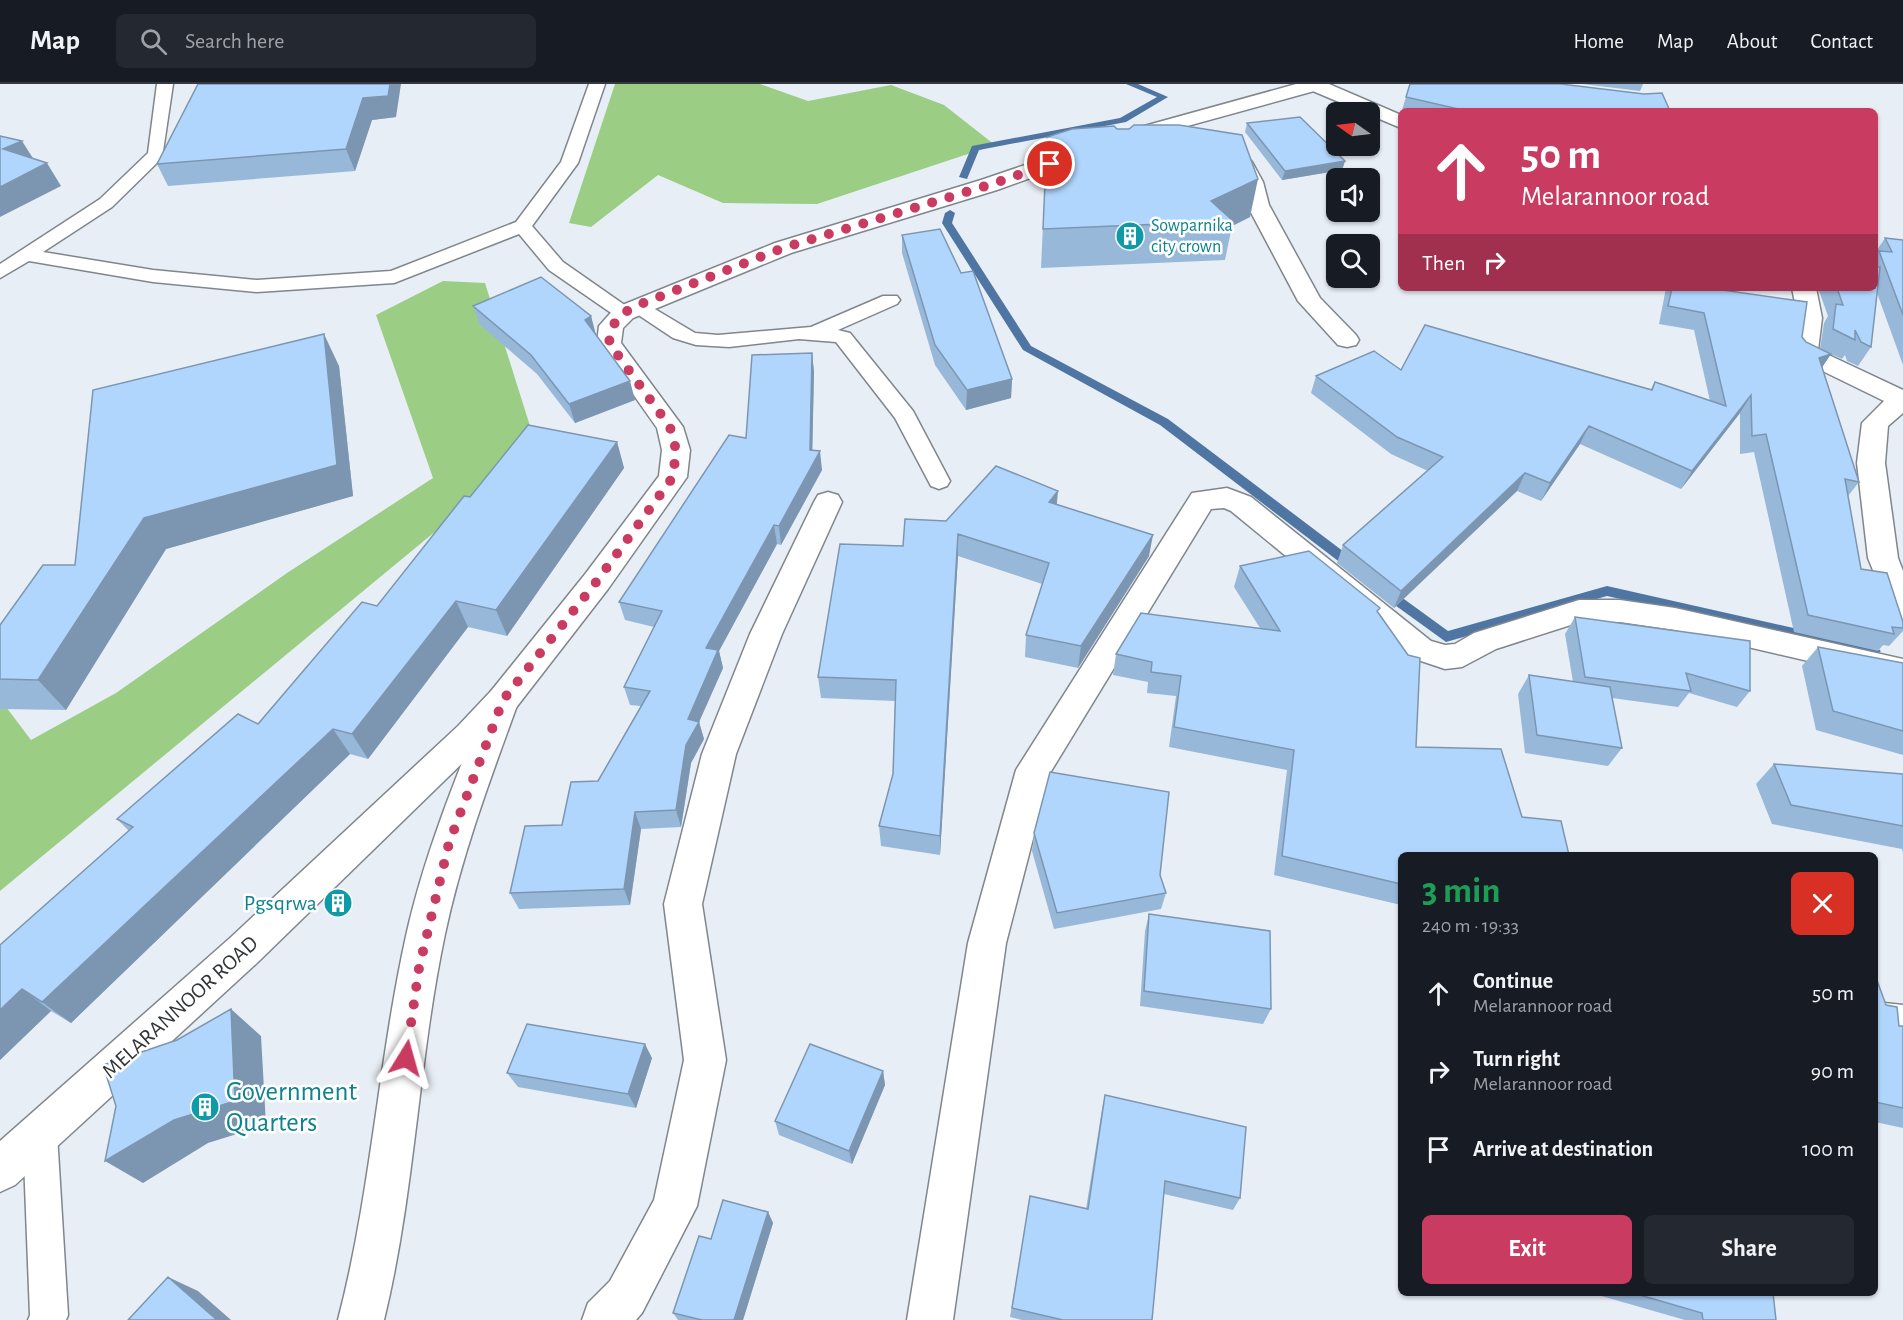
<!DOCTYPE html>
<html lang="en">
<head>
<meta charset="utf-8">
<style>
	:root { --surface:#171b24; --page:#242831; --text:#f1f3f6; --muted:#9ea1a6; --line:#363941; --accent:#ca3b62 }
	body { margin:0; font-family:"Alegreya Sans",sans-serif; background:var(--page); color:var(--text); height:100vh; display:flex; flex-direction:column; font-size:22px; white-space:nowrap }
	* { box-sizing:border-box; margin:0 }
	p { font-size:20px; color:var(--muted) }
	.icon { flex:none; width:33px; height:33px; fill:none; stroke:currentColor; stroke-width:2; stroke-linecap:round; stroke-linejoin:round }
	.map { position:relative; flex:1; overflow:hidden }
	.side { position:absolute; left:1398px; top:768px; width:480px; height:444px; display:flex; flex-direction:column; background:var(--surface); border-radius:9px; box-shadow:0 2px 4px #0004 }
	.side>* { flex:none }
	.top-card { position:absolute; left:1398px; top:24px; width:480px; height:183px; border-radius:9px; box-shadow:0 2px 4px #0004; background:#ca3b62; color:#fff; overflow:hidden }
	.needle { width:39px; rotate:284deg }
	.controls { position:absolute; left:1326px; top:18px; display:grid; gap:12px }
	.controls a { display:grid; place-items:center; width:54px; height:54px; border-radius:9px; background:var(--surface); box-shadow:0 2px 4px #0004; font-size:30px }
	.pin { position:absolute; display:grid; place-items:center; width:51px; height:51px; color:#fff; margin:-26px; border:3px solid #fff; border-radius:50%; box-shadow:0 2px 6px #0007 }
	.me { position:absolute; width:66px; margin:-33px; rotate:8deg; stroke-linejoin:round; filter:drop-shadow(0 0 4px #0008) }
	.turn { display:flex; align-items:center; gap:21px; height:126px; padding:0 24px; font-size:27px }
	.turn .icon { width:78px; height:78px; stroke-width:2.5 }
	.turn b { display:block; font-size:42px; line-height:51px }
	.then { display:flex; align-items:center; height:57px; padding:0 24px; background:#0003; gap:12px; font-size:22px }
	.round { display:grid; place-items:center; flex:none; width:63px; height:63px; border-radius:9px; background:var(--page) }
	.head { display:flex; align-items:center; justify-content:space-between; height:102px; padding:0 24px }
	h1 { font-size:36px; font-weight:600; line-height:45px; color:#1e9e55 }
	.primary-button { display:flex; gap:12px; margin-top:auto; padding:12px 24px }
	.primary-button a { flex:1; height:69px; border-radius:9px; background:var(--accent); color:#fff; font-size:24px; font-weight:600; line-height:69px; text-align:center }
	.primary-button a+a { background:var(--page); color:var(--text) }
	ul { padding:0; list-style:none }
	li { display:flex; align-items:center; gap:18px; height:78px; padding:0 24px }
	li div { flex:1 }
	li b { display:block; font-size:22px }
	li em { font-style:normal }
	header { display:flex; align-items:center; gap:36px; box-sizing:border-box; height:84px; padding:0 30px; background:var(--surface); border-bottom:2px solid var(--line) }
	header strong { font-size:28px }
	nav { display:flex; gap:33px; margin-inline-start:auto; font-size:21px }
	.search { width:420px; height:54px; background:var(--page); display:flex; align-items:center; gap:15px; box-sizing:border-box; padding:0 21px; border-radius:9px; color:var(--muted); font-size:22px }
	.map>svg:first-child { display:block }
</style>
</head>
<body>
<header>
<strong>Map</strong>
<div class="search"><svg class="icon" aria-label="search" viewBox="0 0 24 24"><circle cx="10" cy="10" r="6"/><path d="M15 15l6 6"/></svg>Search here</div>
<nav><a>Home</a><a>Map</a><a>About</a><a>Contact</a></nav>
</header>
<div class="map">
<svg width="1903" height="1236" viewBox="0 0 1903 1236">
	<rect width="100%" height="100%" fill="#e8eef5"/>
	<path fill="#9bcd85" d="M615 0H760L808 17 891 1 944 21 995 61 817 120 723 119 658 91 591 143 569 139Z
		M443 197 485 199 530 342 477 413 0 807V615L31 656 116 609 287 489 433 394 376 231Z"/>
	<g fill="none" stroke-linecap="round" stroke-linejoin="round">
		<path fill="#4f76a3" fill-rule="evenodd" d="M1126 0H1138L1168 13 1126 38 979 66 967 95 959 93 972 62 1120 34 1157 13Z
			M950 126 955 129 952 139 1031 262 1168 335 1360 480 1362 483 1360 486H1350L1160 341 1023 266 942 139 945 129Z
			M1386 502 1448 547 1607 502 1874 562 1881 567 1874 572 1607 512 1446 558 1381 511 1379 507Z"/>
		<g stroke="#80868c" stroke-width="3">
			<path id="lane" d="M157 0H173L162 74 112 123 43 168 153 186 257 196 391 187 516 138 561 78 589 0H605L578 79 532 142 563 178 626 222 636 216 643 218 695 249 718 251 811 243 883 212H897L900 216 897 220 838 246 850 249 913 327 950 397 947 402 939 405 931 402 895 334 836 258 799 255 729 263 696 261 673 254 634 228 631 233H617L549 186 519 150 394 199 257 208 153 198 29 177 0 194V180L100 115 148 69Z
				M40 1033 52 1038 57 1050 68 1231 66 1236H28L30 1231 23 1050 28 1038Z"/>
		</g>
		<g stroke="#80868c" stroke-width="3">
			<path id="street" d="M1329 0 1401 31V44L1308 5 1305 1Z
				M1234 64 1241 66 1252 78 1263 98 1269 121 1320 214 1356 251 1359 256 1356 261 1347 263 1338 261 1298 217 1247 121 1241 98 1233 81 1224 70 1227 66Z
				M1792 204H1816L1822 234 1818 266 1903 306V329L1888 342 1885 379 1898 474 1903 487V536L1892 533 1868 474 1857 379 1862 339 1884 317 1796 274 1792 269 1798 234Z
				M1227 404 1251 413 1431 557 1445 561 1455 560 1474 549 1579 516H1620L1675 524 1903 575V599L1675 546 1620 538H1580L1496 565 1462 583 1445 585 1409 573 1231 427 1224 424 1211 425 1050 689 1006 859 953 1236H907L968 859 1016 686 1192 409Z
				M828 408 838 411 842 418 782 550 736 670 702 820 726 976 697 1122 642 1229 636 1236H582L588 1219 610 1197 654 1116 684 976 664 820 702 670 750 550 814 418 818 411Z
				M503 603 515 607 519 616C491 693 462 770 445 850 418 978 415 1109 384 1236H338C371 1110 378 979 406 852 424 771 456 693 487 616L491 607Z
				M1875 918 1903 921V959L1875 956Z"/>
		</g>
		<g stroke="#80868c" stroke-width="3">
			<path id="secondary" d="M1296 0H1328L1325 4 1133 57 997 106 791 169 633 234 623 244 621 259 683 343 690 366 687 393 608 505 515 625 482 660 258 878 15 1101 0 1108V1057L230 854 458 642 491 607 586 489 659 392 662 366 657 344 597 259 599 242 615 224 775 159 981 96 1119 49Z"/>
		</g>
		<use href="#lane" fill="#fff" fill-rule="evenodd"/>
		<use href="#street" fill="#fff" fill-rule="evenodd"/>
		<use href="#secondary" fill="#fff" fill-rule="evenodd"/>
	</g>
	<path fill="#98b8da" d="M198 0 396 33 372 36 355 87 168 102 157 80Z
		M1410 0 1670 27H1407L1402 26Z
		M1582 0H1643L1640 7Z
		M1247 39 1345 77 1342 86 1282 96 1245 48Z
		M1117 45 1250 133 1232 142 1225 176 1041 184 1047 53Z
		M902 151 1012 295 1011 314 966 326 935 281 902 169Z
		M1885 154 1903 156V281L1877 209 1871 263 1858 282 1847 277 1845 271 1842 275 1820 265 1824 239 1828 232 1818 204H1875V169Z
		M1666 204H1723L1722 206 1802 253 1806 258 1831 270 1822 283 1859 398 1848 412 1861 485 1903 538V547L1889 562 1883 561 1878 567 1794 548 1754 368 1740 370V329L1681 405 1580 360 1541 417 1517 407 1394 524 1337 479 1343 461 1428 387 1391 370 1311 309 1316 292 1401 286 1651 305 1655 298 1710 317 1694 246 1659 240Z
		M473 222 591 232 595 250 635 316 575 339 537 290 480 241Z
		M812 269 814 288 812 366 822 386 781 461 777 460 719 567 723 584 699 638 704 655 691 679 681 743 641 745 630 821 519 825 510 809 598 697 641 622 630 621 624 603 654 543 625 536 619 518Z
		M339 282 353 412 166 465 66 626 0 625V541L75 481Z
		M617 358 624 384 507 552 468 543 368 675 350 670 71 939 51 927 0 976V861L129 747 117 735 258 640 377 522 470 413Z
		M1057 420 1149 472 1078 584 1025 573 1026 551 1042 500 958 472 940 771 881 762 879 742 893 690 895 617 821 614 818 593 903 462 946 437Z
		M1240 482 1378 529 1401 771V821L1274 791 1287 686 1169 663 1176 612 1147 609 1148 598 1113 591 1116 570 1260 544 1234 503Z
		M1575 533 1750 607 1737 623 1689 609 1678 623 1612 614 1622 664 1608 682 1525 669 1518 610 1529 591 1573 598 1565 550Z
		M1818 563 1903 579V671L1816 646 1802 582Z
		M1774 680 1903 690V769L1902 765 1772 740 1756 700Z
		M1034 749 1160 791 1166 809 1161 825 1054 845 1032 767Z
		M1149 830 1271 925 1263 940 1140 922 1145 847Z
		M1875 891 1886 921 1899 942H1903V1044L1875 1038Z
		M652 974 636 1024 518 1003 507 989Z
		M883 987 885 1001 852 1080 779 1051 775 1037Z
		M1105 1011 1240 1114 1233 1126 1164 1110 1152 1236H1022L1010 1233 1030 1112 1086 1125 1102 1025Z
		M768 1128 773 1139 743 1236H678L673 1229 711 1155Z
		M1591 1209H1773L1776 1236H1685Z"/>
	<path fill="#7c96b1" d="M390 0H401L396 33 372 36 355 87 346 65 363 14Z
		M22 57 36 79 3 65Z
		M1345 77 1342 86 1282 96 1285 87Z
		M47 79 61 102 0 133V103Z
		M1258 95 1250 133 1232 142 1233 137 1211 117Z
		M591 232 596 251 585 236Z
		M324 250 339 282 353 412 166 465 66 626 38 596 144 434Z
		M812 269 814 288 812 382 820 367 822 386 781 461 779 442 810 366Z
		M1831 270 1819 288V274Z
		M1012 295 1011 314 966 326 967 306Z
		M630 297 635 316 575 339 569 320Z
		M1751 311 1740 329 1681 405 1692 387Z
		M1589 342 1580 360 1541 417 1550 399Z
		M617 358 624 384 507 552 496 526Z
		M1525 389 1517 407 1394 524 1401 507Z
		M1058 407 1056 429 1049 418Z
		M774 441 777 460 719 567 723 584 699 638 704 655 691 679 681 743 676 726 688 635 706 564Z
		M958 450V472L940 771V752Z
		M1153 451 1149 472 1078 584 1081 562Z
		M456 517 468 543 368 675 352 650Z
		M333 645 350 670 71 939 42 918Z
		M635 728 641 745 630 821 624 805Z
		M22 905 51 927 0 976V926Z
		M231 925 261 952 266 1041 208 1059 143 1099 105 1077Z
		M645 960 652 974 636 1024 628 1010Z
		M883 987 885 1001 852 1080 849 1067Z
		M768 1128 773 1139 743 1236H734Z
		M168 1193 198 1207 231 1236H217Z"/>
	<path fill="#b1d6fd" stroke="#7c96b1" stroke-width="1.5" d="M198 0H390L388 12 363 14 346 65 157 80Z
		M1410 0H1561L1644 10 1662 9 1670 27H1467L1406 13Z
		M1300 33 1345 77 1285 87 1247 39Z
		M1134 41H1179L1242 51 1258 95 1211 117 1233 137 1043 145 1047 53 1072 45 1114 42 1117 45H1129Z
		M0 52 22 57 3 65 47 79 0 103Z
		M940 145 961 189 973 187 1012 295 967 306 935 261 902 151Z
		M1885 154 1903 156V231L1879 167 1892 168Z
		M1875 183H1880L1871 263 1861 258 1855 246V256L1833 245 1836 220 1843 221 1837 204H1875Z
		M541 193 591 232 585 236 630 297 569 320 531 271 473 222Z
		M1672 204H1723L1722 206 1807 218 1802 253 1806 258 1831 270 1819 274 1859 398 1845 395 1861 485 1887 489 1903 538V544L1892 543 1894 550 1808 531 1766 350 1752 352 1751 311 1692 387 1589 342 1550 399 1525 389 1401 507 1343 461 1443 373 1397 353 1316 292 1374 267 1401 286 1425 241 1652 306 1655 298 1726 322 1704 229 1668 222Z
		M324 250 337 381 144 434 38 596 0 595V541L43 481H75L93 306Z
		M812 269 810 366 820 367 779 442 774 441 706 564 718 566 688 635 699 638 686 661 676 726 635 728 624 805 510 809 525 742 562 741 571 698 598 697 650 607 624 603 662 527 619 518 729 351 746 354 752 271Z
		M528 341 617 358 496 526 456 517 352 650 333 645 42 918 22 905 0 926V861L133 743 117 735 238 630 258 640 362 518 377 522 464 412 470 413Z
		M996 382 1058 407 1049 418 1153 451 1081 562 1026 551 1049 479 958 450 940 752 879 742 893 690 896 596 818 593 840 460 903 462 905 435 946 437Z
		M1309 467 1380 524 1377 527 1408 571 1420 574 1416 663 1501 665 1522 733 1561 737 1569 771H1401V800L1282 772 1294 666 1174 643 1181 592 1151 588 1152 578 1116 570 1141 529 1280 547 1240 482Z
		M1575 533 1750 557V607L1686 589 1691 607 1585 593Z
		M1818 563 1903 579V647L1833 627Z
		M1529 591 1610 603 1622 664 1537 651Z
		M1774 680 1903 690V742L1791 721Z
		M1050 688 1169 708 1160 791 1166 809 1057 829 1034 749Z
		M1149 830 1270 847 1271 925 1144 907Z
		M1875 891 1886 921 1897 923 1899 942H1903V1024L1875 1018Z
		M231 925 235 1017 174 1036 105 1077 116 1022 103 981 177 956Z
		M527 940 645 960 628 1010 507 989Z
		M810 960 883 987 849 1067 775 1037Z
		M1105 1011 1246 1043 1240 1114 1165 1097 1152 1236H1063L1012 1224 1030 1112 1088 1125Z
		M723 1116 768 1128 734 1236H702L673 1229 699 1152 711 1155Z
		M168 1193 217 1236H128Z
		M1633 1209H1773L1776 1236H1703L1702 1229Z"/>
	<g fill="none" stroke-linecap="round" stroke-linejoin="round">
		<path stroke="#ca3b62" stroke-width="10" stroke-dasharray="0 18" d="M406 974 419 884 449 759 503 616 597 497 673 393 676 366 670 343 609 259C612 238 617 232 636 222L783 164 989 101 1050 80"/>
	</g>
	<defs>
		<g id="building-disc" transform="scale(1.5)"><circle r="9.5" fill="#0f9aa8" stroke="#fff"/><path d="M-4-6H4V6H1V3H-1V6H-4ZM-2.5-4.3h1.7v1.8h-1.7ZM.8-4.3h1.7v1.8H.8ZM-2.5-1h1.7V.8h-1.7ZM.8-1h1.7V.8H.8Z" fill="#fff"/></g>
	</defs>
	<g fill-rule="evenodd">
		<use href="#building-disc" x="1130" y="152"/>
		<use href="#building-disc" x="338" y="819"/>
		<use href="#building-disc" x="205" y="1023"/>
	</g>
	<g text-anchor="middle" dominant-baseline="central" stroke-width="5" stroke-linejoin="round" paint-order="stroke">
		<g font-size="18" fill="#0d838f" stroke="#fff" text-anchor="start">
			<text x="1151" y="142">Sowparnika<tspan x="1151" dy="21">city crown</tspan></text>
		</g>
		<g font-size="22" fill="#0d838f" stroke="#fff" text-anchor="end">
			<text x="317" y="819">Pgsqrwa</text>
		</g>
		<g font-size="22" fill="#333638" stroke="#fff">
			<text transform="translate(180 923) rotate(-42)">MELARANNOOR ROAD</text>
		</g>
		<g font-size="27" fill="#0d838f" stroke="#fff" text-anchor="start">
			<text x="226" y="1007">Government<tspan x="226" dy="31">Quarters</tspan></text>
		</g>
	</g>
</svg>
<div class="controls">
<a><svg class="needle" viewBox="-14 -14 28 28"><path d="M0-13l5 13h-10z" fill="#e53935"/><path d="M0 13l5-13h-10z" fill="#9ea1a6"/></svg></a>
<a><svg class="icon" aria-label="sound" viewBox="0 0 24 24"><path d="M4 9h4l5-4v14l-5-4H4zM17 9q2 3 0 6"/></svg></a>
<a><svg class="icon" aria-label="search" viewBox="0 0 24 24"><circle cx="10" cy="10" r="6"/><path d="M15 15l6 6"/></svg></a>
</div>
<div class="pin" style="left:1050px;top:80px;background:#d93025"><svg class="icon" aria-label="arrive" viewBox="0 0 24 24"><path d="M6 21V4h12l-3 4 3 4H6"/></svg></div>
<svg class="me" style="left:406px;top:974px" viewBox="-20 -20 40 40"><path d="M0-17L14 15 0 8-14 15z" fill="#ca3b62" stroke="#fff" stroke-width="4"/></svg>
<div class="top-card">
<div class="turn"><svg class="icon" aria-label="ahead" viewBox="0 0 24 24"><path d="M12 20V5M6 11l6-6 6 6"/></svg><div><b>50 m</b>Melarannoor road</div></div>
<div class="then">Then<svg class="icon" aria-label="right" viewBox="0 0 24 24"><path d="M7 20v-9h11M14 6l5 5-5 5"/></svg></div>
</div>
<section class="side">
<div class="head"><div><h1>3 min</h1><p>240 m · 19:33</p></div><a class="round" style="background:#d93025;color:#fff"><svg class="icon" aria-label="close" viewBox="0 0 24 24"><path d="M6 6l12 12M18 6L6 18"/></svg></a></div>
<ul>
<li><svg class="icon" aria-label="ahead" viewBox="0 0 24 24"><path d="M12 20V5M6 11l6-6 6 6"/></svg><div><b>Continue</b><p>Melarannoor road</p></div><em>50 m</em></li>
<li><svg class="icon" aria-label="right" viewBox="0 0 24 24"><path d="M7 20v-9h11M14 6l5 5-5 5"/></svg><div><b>Turn right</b><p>Melarannoor road</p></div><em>90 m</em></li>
<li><svg class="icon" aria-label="arrive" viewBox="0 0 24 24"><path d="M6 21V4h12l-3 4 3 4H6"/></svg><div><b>Arrive at destination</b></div><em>100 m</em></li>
</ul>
<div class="primary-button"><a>Exit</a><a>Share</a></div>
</section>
</div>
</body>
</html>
